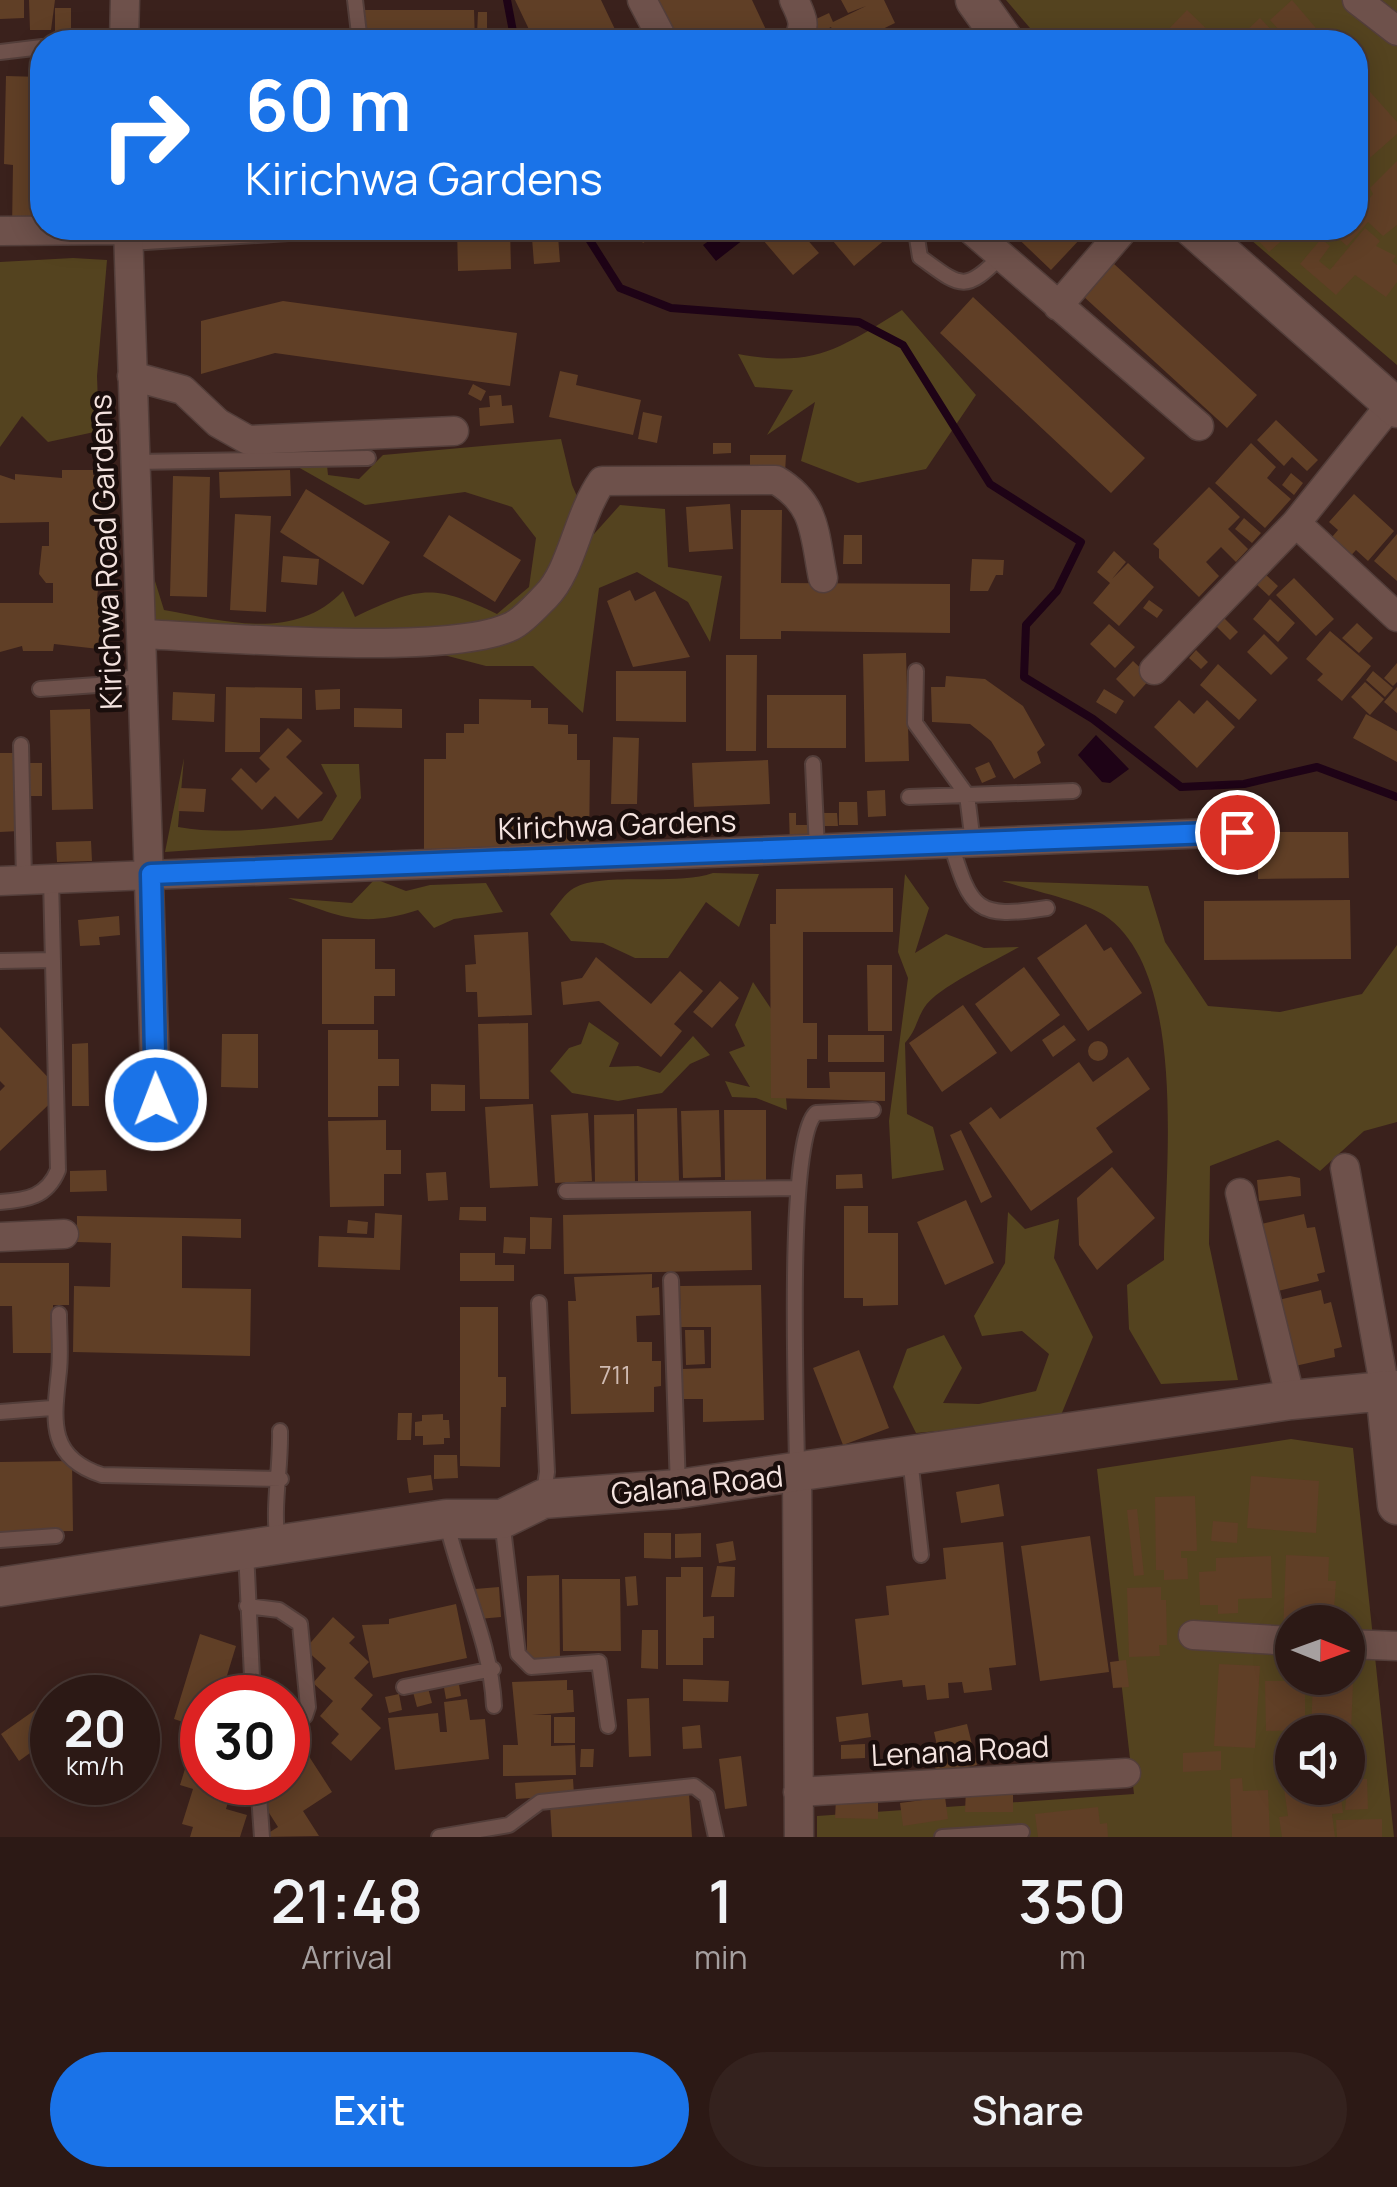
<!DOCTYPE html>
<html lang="en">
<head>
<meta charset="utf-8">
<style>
	:root { --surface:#2c1915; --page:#34221e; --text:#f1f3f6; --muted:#a6a0a0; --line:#483834; --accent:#1a73e8 }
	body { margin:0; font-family:Manrope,sans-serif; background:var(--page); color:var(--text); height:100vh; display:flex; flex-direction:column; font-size:38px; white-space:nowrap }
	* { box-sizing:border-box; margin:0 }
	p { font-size:32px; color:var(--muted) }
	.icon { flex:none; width:55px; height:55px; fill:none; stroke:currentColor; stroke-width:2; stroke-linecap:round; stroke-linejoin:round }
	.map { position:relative; height:1837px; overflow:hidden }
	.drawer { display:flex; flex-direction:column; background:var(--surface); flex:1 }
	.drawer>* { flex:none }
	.guide { position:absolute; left:30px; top:30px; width:1338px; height:210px; border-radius:40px; box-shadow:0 5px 25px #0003,0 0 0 2px var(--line); background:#1a73e8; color:#fff; overflow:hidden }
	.needle { width:65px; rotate:91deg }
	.tools { position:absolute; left:1275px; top:1605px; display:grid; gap:20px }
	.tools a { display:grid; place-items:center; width:90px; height:90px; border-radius:50%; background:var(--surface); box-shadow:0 5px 25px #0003,0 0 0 2px var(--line); font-size:50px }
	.speed { position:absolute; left:30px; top:1675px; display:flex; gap:20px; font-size:50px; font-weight:700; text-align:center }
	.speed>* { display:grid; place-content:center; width:130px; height:130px; border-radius:50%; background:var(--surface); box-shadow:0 5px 25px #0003,0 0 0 2px var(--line); line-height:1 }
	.speed small { font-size:25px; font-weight:400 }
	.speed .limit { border:15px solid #d22; background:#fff; color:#111 }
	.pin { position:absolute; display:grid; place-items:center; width:85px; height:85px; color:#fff; margin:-42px; border:5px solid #fff; border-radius:50%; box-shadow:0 2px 10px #0007 }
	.me { position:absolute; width:110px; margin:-55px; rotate:359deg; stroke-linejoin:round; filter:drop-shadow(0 0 8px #0008) }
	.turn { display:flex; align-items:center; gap:35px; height:210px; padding:0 50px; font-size:45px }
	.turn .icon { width:130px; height:130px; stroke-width:2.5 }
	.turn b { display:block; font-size:70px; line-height:85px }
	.eta { display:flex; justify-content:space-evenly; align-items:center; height:170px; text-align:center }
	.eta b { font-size:60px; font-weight:600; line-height:70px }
	.primary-button { display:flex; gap:20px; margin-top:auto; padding:20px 50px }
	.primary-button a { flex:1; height:115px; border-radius:60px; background:var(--accent); color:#fff; font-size:40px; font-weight:600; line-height:115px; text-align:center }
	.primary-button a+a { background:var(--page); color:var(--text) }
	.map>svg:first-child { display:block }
</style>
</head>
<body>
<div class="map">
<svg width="1397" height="1837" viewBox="0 0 1397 1837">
	<rect width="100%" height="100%" fill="#3a211c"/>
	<path fill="#54431f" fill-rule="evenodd" d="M1006 0H1397V365L1237 228H1355V42H1042Z
		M73 258 107 260 97 376 99 431 48 442 22 416 0 447V262Z
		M902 310 976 395 926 469 858 483 801 461 815 402 767 435 793 390 755 387 738 354C814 368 839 349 902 310Z
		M561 439 572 485 594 534 620 505 665 509 668 567 722 576 710 642 688 602 637 572 599 588 583 713 533 666H486L444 655 231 654 168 622 151 620 155 581 164 610C225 621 295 642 343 591L355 617C418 587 433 583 497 614L529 587 536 538 512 507 465 492 365 505 298 467 325 446 328 475 359 479 383 455Z
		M184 758 178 827C224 835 276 829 322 821L337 796 321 764H359L361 798 332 840 165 852Z
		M713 873 759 874 739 927 706 902 668 958H635L603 943 571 941 550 914C556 907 563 896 571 890 599 870 672 887 713 873Z
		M905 874 929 908 915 953 946 934 984 948 1019 947C996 961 937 987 924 1008 916 1021 916 1031 905 1043L907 1114 933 1127 944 1170 892 1179 889 1121 908 978 898 952Z
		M375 879 406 891 430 885 486 883 503 912 454 919 434 928 418 910C361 928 342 917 288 898L352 903Z
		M1002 881 1148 886 1165 942 1208 1006 1280 1012 1362 994 1397 945V1122L1364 1131 1320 1171 1278 1140 1210 1166 1209 1244 1238 1380 1161 1384 1129 1329 1127 1285 1164 1260C1165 1173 1189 971 1104 915 1080 900 1030 890 1002 881Z
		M753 982 780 1022 787 1110 756 1098 732 1097 725 1081 750 1087 729 1052 745 1046 735 1025Z
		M589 1022 619 1043 609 1067 638 1066 660 1073 693 1036 710 1055 690 1064 662 1093 618 1101 572 1093 550 1071 569 1048 581 1044Z
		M1008 1212 1025 1229 1059 1219 1054 1258 1093 1337 1059 1420 916 1433 893 1387 907 1349 944 1335 962 1368 943 1403 979 1404 1036 1391 1049 1354 1022 1331 982 1336 974 1316 1005 1263Z
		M1291 1439 1353 1448 1394 1837H817V1816L1134 1794 1097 1469ZM1292 1622H1348V1678H1292ZM1292 1732H1348V1788H1292Z"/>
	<path fill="#1e0316" d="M727 228H742L748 236 716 261 703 245Z
		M1096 735 1129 769 1110 783 1102 782 1078 755Z"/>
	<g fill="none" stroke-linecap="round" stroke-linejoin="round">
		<path stroke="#1e0316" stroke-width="8" d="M507 0 515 42
			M582 228 620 288 671 308 859 322 903 345 990 484 1081 542 1057 591 1026 625 1024 677 1093 719 1181 787 1244 784 1317 767 1397 797"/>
	</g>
	<path fill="#603f26" d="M0 0H24V18L0 19Z
		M29 0H55L51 30H30Z
		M515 0H601L621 42H535Z
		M651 0H752L769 36 757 42H671Z
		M841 0H884L895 23 856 42H838L831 27 819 33 814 20 829 13 833 22 866 6 848 13Z
		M1292 0 1321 34 1312 42H1290L1270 20Z
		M55 8H71V36H55Z
		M365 10H474L475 42H365Z
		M1187 10 1214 36 1208 42H1171L1163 35Z
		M478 12H487V34H477Z
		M1260 18 1283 42H1234Z
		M186 28 187 42H142V29Z
		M327 34 328 42H298L297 36Z
		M1355 75 1397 122V134L1355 171Z
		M6 76 42 77V229L12 228 13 165 4 164Z
		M1397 161V225L1383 236 1368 222 1347 246 1327 228H1355L1357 212 1373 194 1370 188Z
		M457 228H510L511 269 458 271Z
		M633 228H667L643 243Z
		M758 228H797L819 253 793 275 763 240 766 237Z
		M822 228H878L887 238 854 266Z
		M1007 228H1073L1082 237 1051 270Z
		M1246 228H1296L1269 252Z
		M1365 228 1380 241 1376 246 1396 256 1392 261 1397 265V282L1386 297 1355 275 1336 295 1300 264 1321 239 1330 246 1319 261 1330 270Z
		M558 236 560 262 534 264 532 238Z
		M1113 263 1257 395 1227 428 1083 296Z
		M973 297 1145 458 1111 493 940 333Z
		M283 301 517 333 510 386 275 353 201 374V321Z
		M560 371 578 375 576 385 641 400 633 435 549 417Z
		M473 384 486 391 481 401 468 394Z
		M501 395 502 406 512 405 514 423 480 426 479 408 490 407 489 396Z
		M643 412 662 416 657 443 638 439Z
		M1276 420 1318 460 1307 471 1292 457 1284 466 1257 440Z
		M713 443H731V453L713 454Z
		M1251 443 1276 467 1267 478 1291 499 1265 528 1215 483Z
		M750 455H786L785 473H750Z
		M62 470H93V475H100L102 519H96L95 529H102L104 589H98L97 599 104 600V640L99 641V649L54 644 53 651H23L22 646 0 652V603H53V583H46L39 574 42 546H49V522L0 523V475L15 480V474L62 478Z
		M290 470 291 496 220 498 219 472Z
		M1291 473 1303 483 1294 495 1282 485Z
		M173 476 210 477 207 597 170 596Z
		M1209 487 1240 517 1228 529 1248 549 1236 562 1221 547 1206 562 1219 576 1199 597 1159 558V549L1153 544Z
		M306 489 390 542 363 585 280 532Z
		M1354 494 1394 531 1368 561 1356 550 1345 562 1326 544 1338 530 1329 522Z
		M730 504 733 549 689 552 686 507Z
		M741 510H782L781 583 950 584V633L781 631V639H740Z
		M235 514 271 516 266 612 230 610Z
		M449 515 521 560 495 602 423 556Z
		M1244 518 1261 533 1252 543 1235 529Z
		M1397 534V581L1374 561Z
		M844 535H862V564H843Z
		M1114 551 1126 562 1112 579 1128 563 1154 587 1119 626 1093 603 1110 583 1097 572Z
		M283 556 319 559 317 585 281 582Z
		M972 559 1004 560 1003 575H996L988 591H970Z
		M1263 572 1278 586 1269 596 1254 582Z
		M1294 578 1334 619 1316 636 1276 595Z
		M630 590 635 601 655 591 690 657 633 667 607 601Z
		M1270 599 1295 623 1278 642 1253 619Z
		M1149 600 1163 610 1157 618 1143 608Z
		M1222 616 1238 632 1230 640 1214 624Z
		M1357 623 1373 638 1359 653 1342 638Z
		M1109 624 1135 647 1115 668 1090 644Z
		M1330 631 1371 666 1342 701 1317 680 1323 674 1306 659Z
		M1264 634 1288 658 1271 675 1247 652Z
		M1196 650 1208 662 1201 669 1189 658Z
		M906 653 909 761 865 762 863 654Z
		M726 655H757L756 751H726Z
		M1133 661 1151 678 1134 697 1116 679Z
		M1397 663V682L1393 686 1384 678Z
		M1218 664 1257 700 1239 720 1200 685Z
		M616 671H686V722L616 721Z
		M1373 671 1393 688 1385 697 1366 680Z
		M946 676 985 679 1023 706 1045 745 1037 752 1041 763 1014 779 991 741 970 724 932 722 931 687H945Z
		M1365 682 1384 699 1370 715 1351 697Z
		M226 687 302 688V719L260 718V752H225Z
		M1397 687V713L1384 702Z
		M340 689V709L316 710 315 690Z
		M1104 689 1124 701 1116 714 1096 702Z
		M173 692 215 694 214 722 172 720Z
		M767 695H846V748H767Z
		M479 699 531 700V708H548V724L568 725V734H577V760H590L589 854 424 853V759H446V733H464V724H479Z
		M1179 700 1194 714 1207 700 1235 727 1197 768 1154 727Z
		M354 708 402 709V728L354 727Z
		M90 709 93 809 52 810 50 710Z
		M1366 714 1397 731V762L1353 738Z
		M288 728 302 741 286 757 323 793 298 819 275 796 262 810 231 779 241 768 256 783 270 769 259 758Z
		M613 737 639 738 637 804H611Z
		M0 753H17L19 831 0 832Z
		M768 760 770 804 694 807 692 763Z
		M989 762 996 777 982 783 975 768Z
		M25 763H42V796H29Z
		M180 788 206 789 204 812 178 811Z
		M885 790 886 816 868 817 867 791Z
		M839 802H857L858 825H839Z
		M789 813H796V825H815V846L790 847Z
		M820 813H837L838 826H820Z
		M1258 832H1348L1349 878 1258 879Z
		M91 841 92 861 57 862 56 842Z
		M893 888V932H803V1023H817V1059H807V1088H830L829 1072H885V1101L771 1098 770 924H776V889Z
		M1350 900 1351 959 1204 960V901Z
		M119 916 120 935 99 937 100 945 80 946 78 920Z
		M1086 924 1104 951 1111 947 1142 993 1088 1031 1037 958Z
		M528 932 532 1015 478 1017 477 992H466L465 965 476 964 474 935Z
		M322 939H375V969H395V996H374V1024H322Z
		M596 957 651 1004 680 971 703 991 674 1024 682 1031 661 1057 599 1001 563 1005 561 982 582 978Z
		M867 965H892V1031H868Z
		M1024 967 1060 1015 1011 1052 975 1004Z
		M720 981 739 998 712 1028 693 1012Z
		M963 1005 997 1053 942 1092 909 1043Z
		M528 1023 529 1099H480L478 1024Z
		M1064 1025 1076 1040 1053 1057 1042 1040Z
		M0 1027 62 1092 0 1151V1091L5 1086 0 1081Z
		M328 1030H378V1059H399V1086H378V1117H328Z
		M222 1034H258V1088L221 1087Z
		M828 1035H884V1062H828Z
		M1088 1051a10 10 0 1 1 20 0a10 10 0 1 1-20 0Z
		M88 1043 89 1106H72V1044Z
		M1128 1057 1150 1089 1096 1128 1113 1152 1031 1211 969 1123 991 1107 1000 1119 1079 1062 1093 1082Z
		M431 1084 465 1085V1111H431Z
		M533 1104 538 1186 490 1188 485 1107Z
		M677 1108 679 1181 638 1182 637 1109Z
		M719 1110 721 1177 683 1178 681 1111Z
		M724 1110H766V1180H725Z
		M120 1112H149L148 1131H120Z
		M588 1113 592 1181 555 1183 551 1115Z
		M634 1114 635 1183 595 1184 594 1115Z
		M386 1120V1150H401V1174H384V1206L330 1207 328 1121Z
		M961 1130 992 1197 981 1203 950 1135Z
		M1112 1167 1155 1218 1097 1270 1079 1245 1077 1198Z
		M106 1170 107 1191 70 1192V1171Z
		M446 1172 448 1200 428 1201 426 1173Z
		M862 1174 863 1188 836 1189V1175Z
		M1290 1176 1300 1178 1301 1196 1259 1201 1257 1180Z
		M966 1200 994 1263 945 1285 917 1222Z
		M844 1206H868V1233H898V1305L863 1306V1298H844Z
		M460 1207H486V1221L459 1220Z
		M751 1211 752 1270 564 1274 563 1215Z
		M375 1213 402 1215 400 1270 318 1267 319 1236 374 1238Z
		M1304 1214 1307 1228 1315 1227 1325 1272 1317 1274 1319 1281 1278 1291 1276 1282 1271 1283 1257 1225Z
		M77 1216 241 1219V1238L182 1236V1288L251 1289 250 1356 73 1352 74 1286 110 1287 111 1243 77 1242Z
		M530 1217 552 1218 551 1249H530Z
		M348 1220 368 1222 367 1234 347 1233Z
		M504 1237 526 1238 525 1254 503 1253Z
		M460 1253H495V1265H514V1281H460Z
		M0 1263H69V1305H53V1353H13L12 1306H0Z
		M652 1274V1288L659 1287 660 1315 636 1316 637 1342H652V1361H661V1386L654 1387V1412L571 1414 568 1301H576L574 1277Z
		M761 1285 764 1420 703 1422V1399H682V1369L711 1368V1327H681L680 1286Z
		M1321 1290 1324 1304 1331 1302 1342 1347 1334 1349 1335 1357 1295 1366 1274 1301Z
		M460 1307H498V1377H506V1407H501L500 1467 460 1466Z
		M685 1330H704L705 1364 686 1365Z
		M859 1350 889 1428 843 1445 813 1368Z
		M398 1413H412L411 1440H397Z
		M443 1414V1420H449L450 1438H444V1444L423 1445V1436H415V1422L422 1421V1415Z
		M434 1455H457L458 1478 434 1479Z
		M72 1461 73 1531 0 1532V1462Z
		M431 1475 433 1490 409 1493 407 1478Z
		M1251 1476 1319 1481 1316 1533 1247 1528Z
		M999 1484 1004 1516 961 1523 956 1492Z
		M1195 1496 1197 1551H1181V1558H1187L1188 1579 1164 1580V1570H1156L1155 1497Z
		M1137 1509 1144 1575 1134 1576 1127 1510Z
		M1213 1521 1238 1523 1237 1543 1211 1541Z
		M644 1533H671V1559L644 1558Z
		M701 1533V1557L675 1558V1534Z
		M1090 1536 1109 1672 1040 1681 1021 1546Z
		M733 1541 736 1560 719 1563 716 1544Z
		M1003 1542 1016 1665 989 1668 992 1690 964 1693 962 1682 948 1683 949 1698 927 1700 925 1685 903 1687 902 1680 862 1685 855 1619 889 1615 886 1586 946 1579 943 1548Z
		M1286 1555 1329 1557 1328 1581H1336L1334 1609H1328V1622H1292V1634H1283Z
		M1271 1556 1272 1598 1238 1599V1613L1218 1614V1605H1200L1199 1572 1216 1571V1558Z
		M717 1566 735 1567 734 1597H711Z
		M681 1567H703V1617L714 1616V1638H703V1665H666V1577H681Z
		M559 1575 560 1659H527V1576Z
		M636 1576 638 1605 627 1606 625 1577Z
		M562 1579H620L621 1651H563Z
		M499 1587 501 1617 478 1619 475 1589Z
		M1161 1587V1600H1166L1167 1645H1159L1160 1656 1129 1657 1127 1588Z
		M456 1604 467 1658 373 1678 362 1625 389 1624V1619Z
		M333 1617 355 1637 349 1643 369 1662 354 1678 373 1695 361 1709 381 1728 351 1761 331 1743 339 1734 320 1716 333 1701 313 1683 326 1668 305 1649Z
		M642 1630H658V1669L641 1668Z
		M200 1634 236 1646 225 1682 240 1687 237 1698H202V1782H234L226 1809 247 1815 240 1837H190L193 1827 182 1824 193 1789 180 1785 198 1727 174 1719Z
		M1126 1660 1129 1687 1113 1688 1110 1662Z
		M1219 1664 1260 1666 1255 1748 1214 1746Z
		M458 1679 461 1696 446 1699 443 1682Z
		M683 1679 729 1681 728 1702 683 1701Z
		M567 1680V1690H573L574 1712 532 1715H551V1746L575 1745 576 1775 503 1776V1745H518L512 1682Z
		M1265 1681H1305V1730L1266 1731Z
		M1313 1681 1353 1683 1351 1732H1311Z
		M428 1688 432 1703 417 1707 413 1692Z
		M399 1694 402 1710 389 1713 385 1697Z
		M649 1698 651 1756 629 1757 627 1699Z
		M467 1699 470 1720 485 1719 489 1759 395 1770 388 1718 438 1713 440 1732H447L444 1702Z
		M42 1705 52 1719V1737L19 1761 1 1734Z
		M868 1713 871 1737 839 1742 836 1717Z
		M554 1717H575V1743H554Z
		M967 1724 977 1765 937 1774 931 1752 938 1750 934 1732Z
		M700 1725 702 1748 683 1749 682 1727Z
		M301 1744 332 1792 303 1811 319 1836 262 1837 278 1827 264 1805 278 1796 269 1782H288V1753Z
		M865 1744V1758L841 1759V1745Z
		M581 1749H594L593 1767H580Z
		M1221 1751V1770L1183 1772V1753Z
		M741 1756 747 1806 725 1809 719 1759Z
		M1242 1778 1243 1791 1268 1790 1270 1837H1232L1230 1779Z
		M573 1779 574 1795 516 1799 515 1783Z
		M1348 1779H1367L1368 1809 1345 1810Z
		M1292 1780V1788H1340L1343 1813 1332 1814 1335 1837H1282L1279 1817 1288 1816 1283 1781Z
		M966 1788H1013V1812H965Z
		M689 1794 692 1837H552L550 1805Z
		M945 1797 948 1819 903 1826 900 1803Z
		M836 1799H878V1819L835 1818Z
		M1098 1807 1100 1824 1107 1823 1108 1837H1038L1035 1814Z
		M1382 1819V1837H1337L1336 1820Z"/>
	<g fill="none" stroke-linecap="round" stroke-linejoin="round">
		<g stroke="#533e3a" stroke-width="18">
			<path id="lane" d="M355 0 360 42
				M0 52 42 47
				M926 228 917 238 920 257C960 286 964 294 1001 256
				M130 243 367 228
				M135 462 368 458
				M40 689 97 685 142 675
				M21 745 24 880
				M813 764 817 849
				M909 797 967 795 915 723 916 671
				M973 843 967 795 1073 791
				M951 844C971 910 976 919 1047 908
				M0 961 53 960
				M566 1191 797 1188
				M0 1202C27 1200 47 1197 58 1170L51 879
				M671 1280 678 1488
				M539 1303 547 1472 543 1499
				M59 1314C59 1332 61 1352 59 1371 54 1418 46 1457 102 1475L281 1479
				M0 1412 52 1408
				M910 1458 921 1555
				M797 1472C797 1416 785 1140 816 1113L873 1110
				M446 1520C460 1583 491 1642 494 1706
				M502 1520 518 1654 531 1667 599 1662 608 1726
				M0 1540 56 1536
				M278 1545C272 1505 281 1471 280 1431
				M246 1551 253 1698
				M247 1606 279 1610 300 1624 308 1707 305 1716 288 1719
				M404 1687 493 1669
				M258 1782 262 1837
				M439 1837 509 1825 540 1802 694 1786 707 1796 716 1837
				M942 1837 1022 1832"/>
		</g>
		<g stroke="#533e3a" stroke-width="31">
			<path id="street" d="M642 0 664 42
				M794 0C802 16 808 28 795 42
				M1357 0 1397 31
				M124 42 125 0
				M128 228 156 1101
				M969 228 1199 426
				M0 231 129 230
				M1058 306 1125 228
				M132 376 183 390 218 423 248 440 454 431
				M1296 523 1397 617
				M141 634C220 637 449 657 512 626 524 620 537 605 546 596 572 570 577 517 602 481L776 480C817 504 814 534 823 578
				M1154 670 1296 523 1392 403
				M0 881 1237 832
				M1345 1168 1385 1390
				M1240 1193 1291 1400
				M0 1237 64 1234
				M797 1473 799 1837
				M1193 1635 1292 1641
				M1348 1644 1397 1646
				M798 1792 1126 1773"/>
		</g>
		<g stroke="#533e3a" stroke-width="41">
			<path id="secondary" d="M975 0 1005 42
				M1193 228 1397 408
				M1385 1390 1397 1505
				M0 1587 446 1519H502L543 1499 678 1489 1291 1400 1395 1390"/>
		</g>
		<use href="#lane" stroke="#6e514b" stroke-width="14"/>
		<use href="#street" stroke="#6e514b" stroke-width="28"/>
		<use href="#secondary" stroke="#6e514b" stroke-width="38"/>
	</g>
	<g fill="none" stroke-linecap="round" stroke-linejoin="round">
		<g stroke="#114b97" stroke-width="25">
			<path id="route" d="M156 1100 151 874 1237 832"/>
		</g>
		<use href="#route" stroke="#1a73e8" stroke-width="18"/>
	</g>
	<g text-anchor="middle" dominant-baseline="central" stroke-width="9" stroke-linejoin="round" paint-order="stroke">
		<g font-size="25" fill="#cfbab1">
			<text x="615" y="1374">711</text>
		</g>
		<g font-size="30" fill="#f4e3df" stroke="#1a0e0c">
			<text transform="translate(105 552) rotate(-92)">Kirichwa Road Gardens</text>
			<text transform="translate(617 824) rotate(-2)">Kirichwa Gardens</text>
			<text transform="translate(697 1484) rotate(-6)">Galana Road</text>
			<text transform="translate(960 1750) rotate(-3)">Lenana Road</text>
		</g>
	</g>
</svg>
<div class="tools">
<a><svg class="needle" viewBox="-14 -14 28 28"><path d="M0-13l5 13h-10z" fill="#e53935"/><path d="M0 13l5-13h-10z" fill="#a6a0a0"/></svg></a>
<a><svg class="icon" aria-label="sound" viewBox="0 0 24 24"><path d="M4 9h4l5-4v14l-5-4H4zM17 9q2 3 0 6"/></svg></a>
</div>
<div class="speed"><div>20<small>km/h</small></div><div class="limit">30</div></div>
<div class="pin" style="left:1237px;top:832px;background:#d93025"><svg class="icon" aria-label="arrive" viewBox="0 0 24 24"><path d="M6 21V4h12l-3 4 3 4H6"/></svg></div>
<svg class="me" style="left:156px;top:1100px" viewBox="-20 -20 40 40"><circle r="17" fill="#1a73e8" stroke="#fff" stroke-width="3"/><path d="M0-11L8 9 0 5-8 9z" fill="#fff"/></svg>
<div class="guide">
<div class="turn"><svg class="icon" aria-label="right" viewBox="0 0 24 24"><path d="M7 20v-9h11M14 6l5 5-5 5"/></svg><div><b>60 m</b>Kirichwa Gardens</div></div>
</div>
</div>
<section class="drawer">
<div class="eta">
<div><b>21:48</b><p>Arrival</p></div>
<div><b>1</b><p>min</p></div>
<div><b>350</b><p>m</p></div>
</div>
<div class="primary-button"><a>Exit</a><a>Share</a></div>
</section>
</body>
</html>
